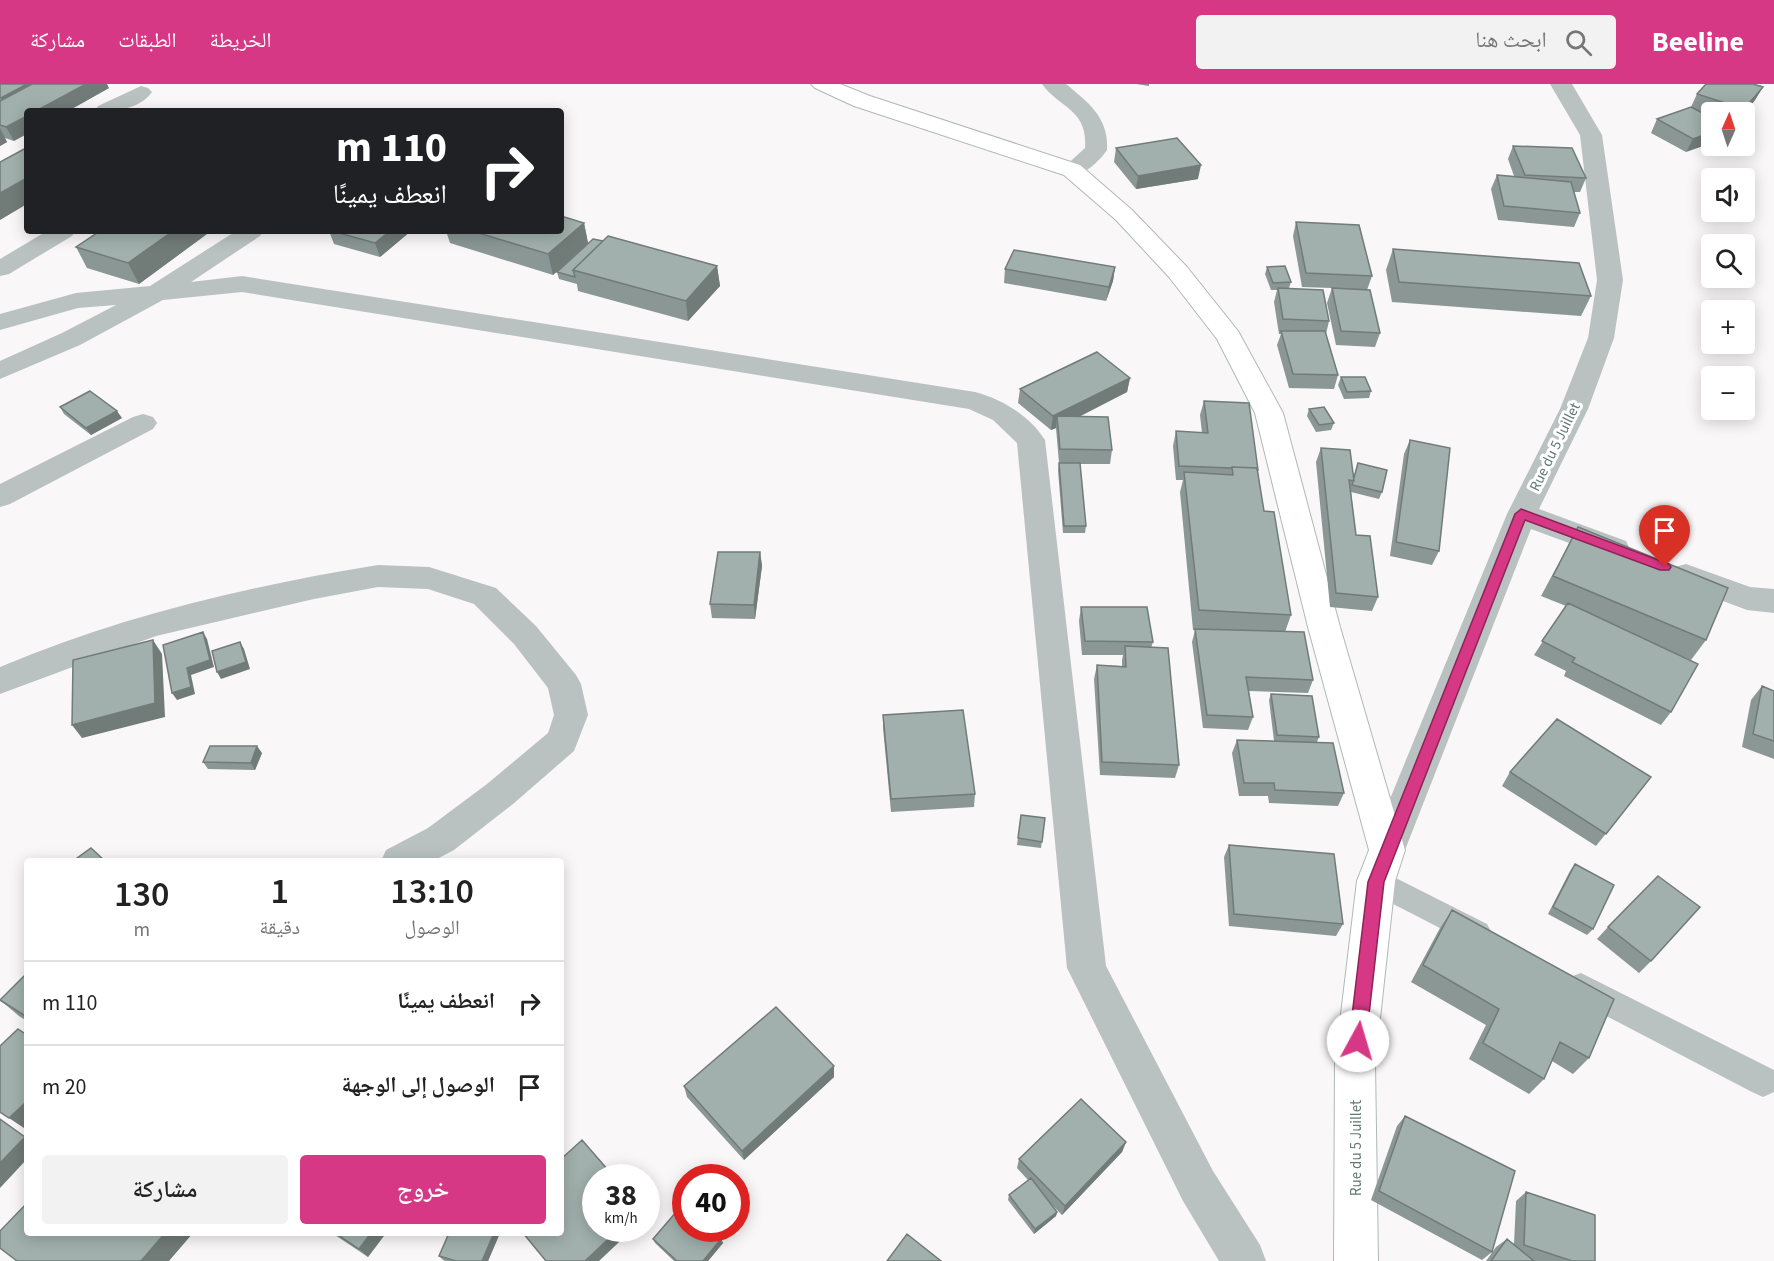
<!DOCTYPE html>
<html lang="ar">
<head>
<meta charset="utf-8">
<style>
	:root { --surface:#fff; --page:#f2f2f2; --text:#222; --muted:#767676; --line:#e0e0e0; --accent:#d73886 }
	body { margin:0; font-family:"Source Sans 3","Noto Naskh Arabic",sans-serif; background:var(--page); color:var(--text); direction:rtl; height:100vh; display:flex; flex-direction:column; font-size:22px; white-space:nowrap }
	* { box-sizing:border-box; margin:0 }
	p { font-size:20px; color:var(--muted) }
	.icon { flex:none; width:33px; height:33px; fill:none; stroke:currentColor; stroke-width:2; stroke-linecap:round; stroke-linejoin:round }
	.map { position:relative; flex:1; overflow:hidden; direction:ltr }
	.panel { position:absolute; left:24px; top:774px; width:540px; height:378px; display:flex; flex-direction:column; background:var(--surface); border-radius:6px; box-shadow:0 3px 15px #0003; direction:rtl }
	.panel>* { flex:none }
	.hud { position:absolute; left:24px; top:24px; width:540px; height:126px; border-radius:6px; box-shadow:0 3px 15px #0003; direction:rtl; background:#202124; color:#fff; overflow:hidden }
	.needle { width:39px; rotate:3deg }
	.controls { position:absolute; left:1701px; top:18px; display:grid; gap:12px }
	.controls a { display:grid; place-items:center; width:54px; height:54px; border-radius:6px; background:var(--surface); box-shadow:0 3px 15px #0003; font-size:30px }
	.speed { position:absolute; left:582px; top:1080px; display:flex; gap:12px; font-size:30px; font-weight:700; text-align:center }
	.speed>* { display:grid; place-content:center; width:78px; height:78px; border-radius:50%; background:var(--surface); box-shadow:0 3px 15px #0003; line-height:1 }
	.speed small { font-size:15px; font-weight:400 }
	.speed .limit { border:9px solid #d22; background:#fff; color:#111 }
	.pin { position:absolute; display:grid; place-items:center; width:51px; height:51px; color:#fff; margin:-62px -26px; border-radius:50% 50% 50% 0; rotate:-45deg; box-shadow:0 0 6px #0007 }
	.pin .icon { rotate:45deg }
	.me { position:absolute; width:66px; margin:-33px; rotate:6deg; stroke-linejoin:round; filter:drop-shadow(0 0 4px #0008) }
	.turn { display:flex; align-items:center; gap:21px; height:126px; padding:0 18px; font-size:27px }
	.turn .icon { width:78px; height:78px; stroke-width:2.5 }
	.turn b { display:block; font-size:42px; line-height:51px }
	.eta { display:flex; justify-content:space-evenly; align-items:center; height:102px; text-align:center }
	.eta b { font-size:36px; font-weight:600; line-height:42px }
	.button { display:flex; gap:12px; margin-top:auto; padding:12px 18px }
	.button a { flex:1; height:69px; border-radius:6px; background:var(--accent); color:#fff; font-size:24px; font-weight:600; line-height:69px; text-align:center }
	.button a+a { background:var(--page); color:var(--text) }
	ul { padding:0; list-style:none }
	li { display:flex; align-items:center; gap:18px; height:84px; padding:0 18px; border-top:2px solid var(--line) }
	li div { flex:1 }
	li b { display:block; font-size:22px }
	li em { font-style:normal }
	header { display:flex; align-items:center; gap:36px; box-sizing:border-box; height:84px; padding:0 30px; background:var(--accent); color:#fff }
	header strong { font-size:28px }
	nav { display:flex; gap:33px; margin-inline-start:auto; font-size:21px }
	.search { width:420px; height:54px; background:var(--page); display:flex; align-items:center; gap:15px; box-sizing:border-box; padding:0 21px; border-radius:6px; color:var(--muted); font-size:22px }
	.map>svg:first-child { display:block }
</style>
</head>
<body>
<header>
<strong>Beeline</strong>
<div class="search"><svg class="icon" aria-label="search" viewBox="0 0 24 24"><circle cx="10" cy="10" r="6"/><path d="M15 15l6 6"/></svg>ابحث هنا</div>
<nav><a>الخريطة</a><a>الطبقات</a><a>مشاركة</a></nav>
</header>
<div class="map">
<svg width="1774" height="1177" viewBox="0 0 1774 1177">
	<rect width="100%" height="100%" fill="#f9f7f7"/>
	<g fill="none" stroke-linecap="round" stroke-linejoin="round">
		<g stroke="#aeb9b6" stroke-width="2">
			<path id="secondary" d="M811 0H840L870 12 1080 81 1132 126 1187 183 1238 247 1283 329 1340 543 1405 766 1395 797 1375 980 1378 1177H1334L1335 980 1357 797 1369 766 1308 543 1255 329 1217 255 1169 193 1116 136 1064 91 854 22 815 4Z"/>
		</g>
		<path fill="#b9c2c0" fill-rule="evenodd" d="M1376 784 1487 840 1492 849 1487 858 1477 862 1467 858 1366 806 1362 797 1366 788Z
			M1581 889 1774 986V1008L1763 1013 1752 1008 1570 913 1566 903 1570 893Z"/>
		<path fill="#b9c2c0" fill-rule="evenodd" d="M1042 0H1066C1089 19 1109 34 1107 66 1098 79 1081 95 1064 91L1061 86 1085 64C1088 25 1060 25 1042 0Z
			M1550 0H1572L1602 51 1623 196 1614 254 1588 325 1539 425 1626 457 1630 465 1626 473 1615 476 1531 445 1405 766 1400 777 1387 782 1374 777 1369 766 1507 430 1560 325 1588 254 1597 196 1580 51Z
			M141 2 148 4 152 8C139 26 115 27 95 27L98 22Z
			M47 147H76L72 152 9 190 0 192V175Z
			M236 147H264L260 152 191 198 242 192 975 308C1002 315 1030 332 1045 356L1106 882 1213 1087 1260 1161 1266 1177H1219L1183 1117 1067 884 1017 359 993 336 969 325 242 208 163 216 80 261 0 295V277L62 249 116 221 78 224 0 246V230L76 209 150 202Z
			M143 330 153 333 157 339 153 345 10 420 0 423V400L133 333Z
			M1686 480 1750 503 1774 505V529L1747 526 1675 499 1670 491 1675 483Z
			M378 481 429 483 496 504 536 542 576 591 581 600 588 631 574 667 513 720 454 766 433 777H381L386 766 428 744 487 700 548 649 554 631 548 604 514 560 474 520 428 505 378 503 314 515 156 552 0 610V583C120 532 249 502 378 481Z"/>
		<use href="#secondary" fill="#fff" fill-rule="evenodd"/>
	</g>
	<path fill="#8a9794" d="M0 0 109 4 68 27H27L14 57 5 54 7 58 0 62Z
		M1136 0H1149V2Z
		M1763 3 1755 16 1744 30V28H1712V31L1695 26 1712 34 1686 68 1651 49 1657 35 1691 23 1697 10Z
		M1513 62 1586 94 1580 108H1574L1580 129 1574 143 1498 136 1491 105 1497 91 1514 92 1508 75Z
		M1116 64 1198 95 1136 105 1114 78Z
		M1296 138 1372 192 1367 206 1380 249 1375 263 1336 261 1327 219 1332 204 1302 203 1293 152Z
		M584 139 588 159 553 191 450 159 446 147H561Z
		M211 147 139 200 87 184 76 163Z
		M329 147H411L380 173 334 160Z
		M603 157 717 182 720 202 688 237 578 207 577 200 559 195 557 188Z
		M1393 165 1591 212 1581 232 1392 218 1386 186Z
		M1115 183 1113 197 1106 217 1004 199 1005 185Z
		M1267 183 1291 198 1289 204 1329 237 1326 250 1338 291 1334 305 1289 304 1277 261 1281 250H1279L1274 218 1277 206H1271L1265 190Z
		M1341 293 1371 307 1369 314 1344 315 1338 301Z
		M1130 294 1127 308 1079 333 1112 366 1110 380H1080L1086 442 1085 449H1063L1058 386 1059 379 1056 344 1051 346 1018 319 1020 305Z
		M1204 317 1258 386V388L1264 427 1291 531 1285 548 1313 596 1308 609 1249 607 1253 633 1248 646 1203 644 1192 558 1195 546H1193L1180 408 1183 396H1176L1173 362 1176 347 1202 349 1200 331Z
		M60 323 122 334 91 351 64 330Z
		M1309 325 1334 339 1331 346 1316 348 1307 332Z
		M1410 356 1439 467 1432 481 1390 472 1404 370Z
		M1321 364 1353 394 1358 379 1382 408 1379 415 1351 408 1356 451 1378 513 1372 527 1330 523 1316 378Z
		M1578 443 1706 556 1691 576 1672 568 1671 628 1661 641 1564 592 1566 587 1534 571 1566 522 1541 512Z
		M760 468 762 482 755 535 712 534 710 520Z
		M1081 523 1153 558 1151 564 1179 681 1175 694 1100 691 1094 595 1097 581 1122 582V576L1123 571H1082L1079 537Z
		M1762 602 1774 607V675L1742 663 1751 616Z
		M1271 610 1319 653 1317 658 1344 709 1338 722 1269 719 1268 712H1239L1232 669 1237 656 1274 657 1269 616Z
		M883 631 975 710 974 723 891 728 883 644Z
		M262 669 255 686 208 685 203 678Z
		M1510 688 1651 693 1596 762 1502 702Z
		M1021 731 1045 734 1041 764 1017 761Z
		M1229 761 1343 840 1336 852 1229 842 1224 773Z
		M1575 780 1593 845 1587 851 1548 830 1570 787Z
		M1452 826 1589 974 1573 990 1552 977 1544 995 1529 1010 1469 975 1486 941 1411 898 1440 844Z
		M1608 843 1651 877 1639 889 1597 855Z
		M27 889V937L19 932 0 916Z
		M834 982V993L744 1076 687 1013 684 1002Z
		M1405 1032 1492 1168 1482 1176 1371 1116 1397 1042Z
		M1126 1058 1122 1068 1062 1131 1050 1119 1057 1128 1056 1132 1034 1150 1008 1116 1009 1111 1028 1096 1017 1084 1019 1075Z
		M1526 1108 1595 1177H1486L1496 1163 1507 1155 1514 1160 1516 1117Z
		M332 1149H386L368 1173Z
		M500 1149 488 1177H445L443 1176 439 1172Z
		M653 1155H721L723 1159 708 1177H674L655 1159Z"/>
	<path fill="#717b78" d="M27 0H39L9 27 1 14Z
		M86 0H107L109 4 68 27H36Z
		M1763 3 1755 16 1744 30V28H1743L1744 25Z
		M27 32V50L14 57 6 43Z
		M0 44 7 58 0 62Z
		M1712 48V59L1686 68 1693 55Z
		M1201 81 1198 95 1136 105 1138 92Z
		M27 94V120L0 136V109Z
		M584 139 588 159 553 191 548 170Z
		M173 147H211L139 200 128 179Z
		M390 147H411L380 173 375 159Z
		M717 182 720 202 688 237 686 217Z
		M1115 183 1113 197 1106 217 1109 203Z
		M1130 294 1127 308 1058 343 1057 332 1056 344 1051 346 1053 332Z
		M117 327 122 334 91 351 86 344Z
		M760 468 762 482 755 535 754 521Z
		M203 548 207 555 214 583 191 591 195 610 177 616 172 609 187 584Z
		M153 556 162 570 165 633 82 654 72 641Z
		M240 558 244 565 250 585 221 595 217 588Z
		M257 662 262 669 255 686 251 679Z
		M834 982V993L744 1076 742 1067Z
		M27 1017V1041L24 1044 9 1034Z
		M0 1035 27 1054V1075L0 1104Z
		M1126 1058 1122 1068 1062 1131 1065 1122Z
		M1057 1128 1056 1132 1034 1150 1035 1145Z
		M620 1144H634L599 1177H585Z
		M165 1149H193L169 1177H141Z
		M371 1149H386L368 1173 359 1165Z
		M494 1149H500L488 1177H482Z
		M721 1155 723 1159 708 1177H703Z"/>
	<path fill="#a1b0ac" stroke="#717b78" stroke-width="1.5" d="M0 0H27L1 14 0 13Z
		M32 0H86L36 27H27V32L6 43 0 41V17Z
		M1706 0H1753L1763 3 1744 25 1697 10Z
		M1691 23 1712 34V48L1693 55 1657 35Z
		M1177 54 1201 81 1138 92 1116 64Z
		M1513 62 1572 64 1586 94 1525 91Z
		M26 64 27 65V94L0 109V78Z
		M1497 91 1571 98 1580 129 1504 122Z
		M561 132 584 139 548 170 472 147H561Z
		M1296 138 1359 141 1372 192 1306 189Z
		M100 147H173L128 179 76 163Z
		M332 147H390L375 159Z
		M608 152 717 182 686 217 573 186Z
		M593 155 603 157 573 186 575 193 557 188Z
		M1393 165 1579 179 1591 212 1399 198Z
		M1014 166 1115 183 1109 203 1005 185Z
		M1285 182 1291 198 1273 199 1267 183Z
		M1278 204 1323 206 1329 237 1283 235Z
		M1332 204 1370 206 1380 249 1341 247Z
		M1281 247H1325L1338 291 1293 290Z
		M1097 268 1130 294 1053 332 1020 305Z
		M1341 293H1365L1371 307 1347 308Z
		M90 307 117 327 86 344 60 323Z
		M1204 317 1249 319 1258 386H1257V384L1232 383V384L1179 382 1176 347 1208 349Z
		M1324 323 1334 339 1319 341 1309 325Z
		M1057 332 1108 333 1112 366 1060 365Z
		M1410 356 1450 364 1439 467 1396 458Z
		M1321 364 1350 366 1354 397 1349 396 1356 451 1370 452 1378 513 1336 509Z
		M1059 379H1080L1086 442H1064Z
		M1358 379 1387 386 1382 408 1352 401Z
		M1232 383 1257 384 1264 427 1274 428 1291 531 1199 526 1184 388 1233 391Z
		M1578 443 1728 504 1706 556 1553 492Z
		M718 468H760L754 521 710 520Z
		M1568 519 1698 580 1671 628 1572 578 1575 574 1542 557Z
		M1081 523H1147L1153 558 1085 557Z
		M1195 545 1304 548 1313 596 1246 593 1253 633 1207 631Z
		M203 548 210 576 187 584 191 603 172 609 163 561Z
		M153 556 155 619 72 641 73 576Z
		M240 558 246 578 217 588 212 567Z
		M1125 562 1168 564 1179 681 1102 678 1097 581 1126 583Z
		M1762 602 1774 607V657L1753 650Z
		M1271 610 1312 612 1319 653 1277 651Z
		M963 626 975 710 891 715 883 631Z
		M1557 635 1651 693 1606 750 1510 688Z
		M1237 656 1333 659 1344 709 1275 706 1274 699H1244Z
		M210 662H257L251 679 203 678Z
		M1021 731 1045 734 1042 758 1018 754Z
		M1229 761 1334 770 1343 840 1234 830Z
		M91 764 105 777H73Z
		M1575 780 1614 801 1593 845 1553 823Z
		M1658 792 1700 823 1651 877 1608 843Z
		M1452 826 1614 915 1589 974 1560 958 1544 995 1483 959 1499 925 1423 881Z
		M27 889V933L0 916Z
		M776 923 834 982 742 1067 684 1002Z
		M18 945 27 951V1017L9 1034 0 1028V962Z
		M1081 1015 1126 1058 1065 1122 1019 1075Z
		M1405 1032 1515 1087 1492 1168 1379 1107Z
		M0 1035 25 1053 0 1079Z
		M582 1056 615 1094H596V1144H620L585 1177H546L523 1149H561V1075Z
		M1031 1094 1057 1128 1035 1145 1009 1111Z
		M1526 1108 1595 1131V1177H1572L1524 1161Z
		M27 1119V1149H165L141 1177H17L0 1164V1147Z
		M683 1120 686 1122V1144H710L721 1155 703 1177H677L653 1155Z
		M335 1149H371L359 1165Z
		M449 1149H494L482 1177H456L439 1172Z
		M907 1150 941 1177H887Z
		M1507 1155 1534 1177H1491Z"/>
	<path fill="#d73886" stroke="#8c2457" stroke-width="1.5" d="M1521 425 1669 480 1671 483 1669 486H1660L1525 436 1384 798 1366 957 1364 963 1358 965 1352 963 1349 957 1368 798 1515 430Z"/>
	<g text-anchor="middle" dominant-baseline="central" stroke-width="6" stroke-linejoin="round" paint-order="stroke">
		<g font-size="15" fill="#617973" stroke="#fff">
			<text transform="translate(1555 363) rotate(-64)">Rue du 5 Juillet</text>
			<text transform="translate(1356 1064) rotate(-90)">Rue du 5 Juillet</text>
		</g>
	</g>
</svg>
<div class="controls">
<a><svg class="needle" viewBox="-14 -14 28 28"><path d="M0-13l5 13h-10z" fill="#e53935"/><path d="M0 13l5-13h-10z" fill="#767676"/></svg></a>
<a><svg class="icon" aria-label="sound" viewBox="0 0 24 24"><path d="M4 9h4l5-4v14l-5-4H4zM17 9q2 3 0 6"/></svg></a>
<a><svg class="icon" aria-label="search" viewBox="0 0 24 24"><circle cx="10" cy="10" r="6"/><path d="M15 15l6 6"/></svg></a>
<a>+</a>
<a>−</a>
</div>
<div class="speed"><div>38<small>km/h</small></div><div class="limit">40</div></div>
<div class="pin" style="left:1665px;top:483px;background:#d93025"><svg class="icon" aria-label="arrive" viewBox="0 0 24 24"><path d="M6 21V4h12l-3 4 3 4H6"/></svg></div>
<svg class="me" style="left:1358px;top:957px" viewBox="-20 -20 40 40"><circle r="19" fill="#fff"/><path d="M0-13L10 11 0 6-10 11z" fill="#d73886"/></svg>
<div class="hud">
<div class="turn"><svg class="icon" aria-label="right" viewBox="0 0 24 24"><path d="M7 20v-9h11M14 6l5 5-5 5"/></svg><div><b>110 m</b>انعطف يمينًا</div></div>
</div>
<section class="panel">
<div class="eta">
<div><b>13:10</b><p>الوصول</p></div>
<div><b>1</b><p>دقيقة</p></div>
<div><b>130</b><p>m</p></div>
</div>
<ul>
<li><svg class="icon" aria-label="right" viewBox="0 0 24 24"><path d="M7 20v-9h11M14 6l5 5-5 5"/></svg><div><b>انعطف يمينًا</b></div><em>110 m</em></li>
<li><svg class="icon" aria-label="arrive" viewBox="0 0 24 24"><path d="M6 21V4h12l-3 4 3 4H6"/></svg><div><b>الوصول إلى الوجهة</b></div><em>20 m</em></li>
</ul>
<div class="button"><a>خروج</a><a>مشاركة</a></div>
</section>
</div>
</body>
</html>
